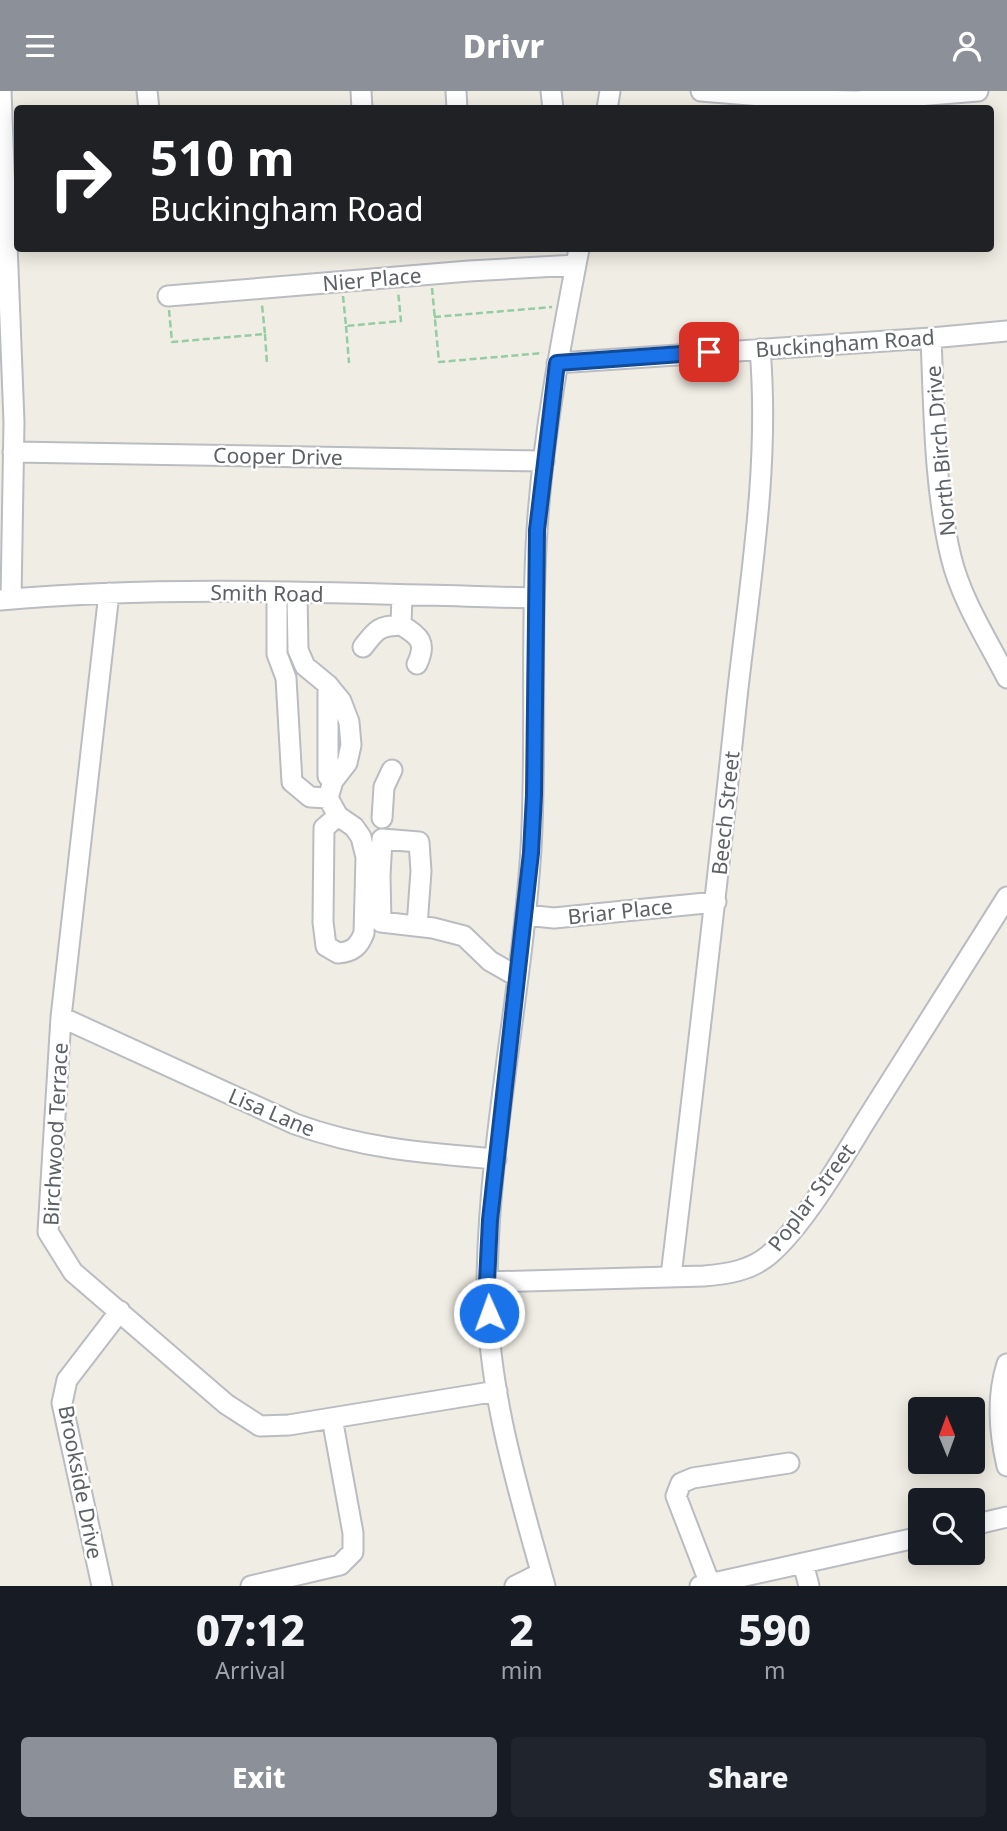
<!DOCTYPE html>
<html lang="en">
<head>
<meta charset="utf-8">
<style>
	:root { --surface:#171b24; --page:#20242c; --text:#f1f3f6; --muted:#9ea1a6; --accent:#8c9099 }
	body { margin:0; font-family:"Noto Sans",sans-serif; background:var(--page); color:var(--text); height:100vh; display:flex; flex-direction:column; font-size:26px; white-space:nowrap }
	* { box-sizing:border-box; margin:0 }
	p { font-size:23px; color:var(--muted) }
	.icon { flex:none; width:38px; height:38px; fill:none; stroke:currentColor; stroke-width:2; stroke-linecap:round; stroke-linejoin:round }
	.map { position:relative; height:1495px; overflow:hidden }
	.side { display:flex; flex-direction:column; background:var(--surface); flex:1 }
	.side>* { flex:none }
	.banner { position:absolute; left:14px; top:14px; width:980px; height:147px; border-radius:7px; box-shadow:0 4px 18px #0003; background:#202124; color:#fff; overflow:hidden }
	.needle { width:46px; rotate:359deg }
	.fabs { position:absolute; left:908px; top:1306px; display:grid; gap:14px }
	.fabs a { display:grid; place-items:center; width:77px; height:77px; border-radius:7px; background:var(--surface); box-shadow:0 4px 18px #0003; font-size:35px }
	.pin { position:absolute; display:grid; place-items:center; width:60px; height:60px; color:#fff; margin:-30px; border-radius:14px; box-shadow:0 4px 10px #0006 }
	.me { position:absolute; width:77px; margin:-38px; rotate:358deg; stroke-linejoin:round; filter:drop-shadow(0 0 5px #0008) }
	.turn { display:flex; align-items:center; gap:24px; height:147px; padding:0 21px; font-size:32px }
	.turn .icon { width:91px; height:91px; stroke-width:2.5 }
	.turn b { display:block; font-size:49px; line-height:60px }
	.eta { display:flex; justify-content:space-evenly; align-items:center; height:119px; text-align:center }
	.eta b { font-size:42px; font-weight:800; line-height:49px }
	.primary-button { display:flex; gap:14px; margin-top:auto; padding:14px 21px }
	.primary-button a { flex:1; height:80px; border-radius:7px; background:var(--accent); color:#fff; font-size:28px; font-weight:800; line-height:80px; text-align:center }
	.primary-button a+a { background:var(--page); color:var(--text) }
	header { display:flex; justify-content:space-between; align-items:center; height:91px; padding:0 21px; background:var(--accent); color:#fff; font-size:32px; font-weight:800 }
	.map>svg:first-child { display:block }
</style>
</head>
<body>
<header><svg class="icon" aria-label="menu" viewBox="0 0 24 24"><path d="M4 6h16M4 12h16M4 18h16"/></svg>Drivr<svg class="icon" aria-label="person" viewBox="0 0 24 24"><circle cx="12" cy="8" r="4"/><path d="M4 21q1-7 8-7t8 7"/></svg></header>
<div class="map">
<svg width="1007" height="1495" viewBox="0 0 1007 1495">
	<rect width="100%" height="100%" fill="#f0ede4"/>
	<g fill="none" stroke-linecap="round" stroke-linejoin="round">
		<g stroke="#b9bcc1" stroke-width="23">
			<path id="minor" d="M1 0 14 331 11 508
				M147 0 149 18
				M361 0 362 18
				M456 0 457 18
				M551 0 553 18
				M701 0 808 9 857 10 978 0
				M607 18 610 0
				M168 205 469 180 576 174
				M931 247C934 318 934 396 951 466 961 508 987 548 1007 587
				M557 272 931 247 1007 240
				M13 361 544 370
				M109 502 61 926 48 1141 73 1181 226 1313 260 1335 289 1334 497 1300
				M277 502V563L286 587 292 691 310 706 328 707
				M297 502 298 559 305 575 328 594 341 610 349 631 351 654 347 672 333 690 328 707 338 725 354 736 361 746 366 766 380 785
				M0 509C177 493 357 503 534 507
				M401 534C420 545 427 552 417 573
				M363 556C376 539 378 535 401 534L402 504
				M328 594V685L333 690
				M338 725 324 737 323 831 326 855 338 862C353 861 359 855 364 842L366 766
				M382 727 384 696 392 679
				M525 824 554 827 716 811
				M417 835 421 780 419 751 382 748 380 785 381 831 433 837 464 845 490 870 518 886
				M61 926 295 1033C364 1058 424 1062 496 1068
				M671 1185C694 992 717 799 737 606 750 490 770 374 760 258
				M487 1191 704 1185C727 1183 750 1180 769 1164 803 1135 841 1070 865 1031 912 956 960 881 1007 806
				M1007 1273C996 1307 999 1341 1007 1375
				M973 1434 1007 1426
				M803 1472 809 1495
				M710 1493 676 1405 681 1392 693 1387 789 1372
				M102 1495 62 1312 67 1289 120 1220
				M251 1495 340 1474 353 1461V1442L332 1327
				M515 1495 541 1482
				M545 1495C517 1395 486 1295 487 1190 489 1045 522 902 531 758 537 652 530 545 537 439 543 344 561 251 579 158
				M700 1495 920 1446"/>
		</g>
		<path stroke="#96cca3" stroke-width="2.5" stroke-dasharray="7 3.5" stroke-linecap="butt" d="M432 197 439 271 543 262
			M343 205 346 235 401 230 398 200
			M169 219 172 251 265 243 262 214
			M434 226 552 216
			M346 235 349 272
			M265 243 267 273"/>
		<use href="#minor" stroke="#fff" stroke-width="19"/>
	</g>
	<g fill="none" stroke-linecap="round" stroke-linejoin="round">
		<g stroke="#114b97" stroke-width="18">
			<path id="route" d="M489 1222 487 1191 490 1129 531 762 534 704 537 439 557 272 709 261"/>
		</g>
		<use href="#route" stroke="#1a73e8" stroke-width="12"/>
	</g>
	<g text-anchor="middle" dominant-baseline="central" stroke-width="5" stroke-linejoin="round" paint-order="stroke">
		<g font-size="21" fill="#5c6166" stroke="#fff">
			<text transform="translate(372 188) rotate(-5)">Nier Place</text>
			<text transform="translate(845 252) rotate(-4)">Buckingham Road</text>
			<text transform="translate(940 360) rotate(-95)">North Birch Drive</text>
			<text transform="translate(278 365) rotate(1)">Cooper Drive</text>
			<text transform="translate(267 502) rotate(1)">Smith Road</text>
			<text transform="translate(725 722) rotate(-84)">Beech Street</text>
			<text transform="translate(620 820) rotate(-6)">Briar Place</text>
			<text transform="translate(272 1021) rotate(23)">Lisa Lane</text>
			<text transform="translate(55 1043) rotate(-87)">Birchwood Terrace</text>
			<text transform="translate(811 1106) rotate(-53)">Poplar Street</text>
			<text transform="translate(81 1391) rotate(79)">Brookside Drive</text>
		</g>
	</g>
</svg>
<div class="fabs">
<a><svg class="needle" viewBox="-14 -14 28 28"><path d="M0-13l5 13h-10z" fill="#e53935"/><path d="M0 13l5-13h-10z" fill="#9ea1a6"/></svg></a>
<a><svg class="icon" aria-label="search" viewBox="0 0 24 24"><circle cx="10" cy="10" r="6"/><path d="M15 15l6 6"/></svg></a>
</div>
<div class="pin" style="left:709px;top:261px;background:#d93025"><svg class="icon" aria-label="arrive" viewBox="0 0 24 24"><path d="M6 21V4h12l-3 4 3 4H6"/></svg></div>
<svg class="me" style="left:489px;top:1222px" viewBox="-20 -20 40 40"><circle r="17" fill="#1a73e8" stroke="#fff" stroke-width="3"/><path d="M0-11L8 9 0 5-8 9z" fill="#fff"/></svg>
<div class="banner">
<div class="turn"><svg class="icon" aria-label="right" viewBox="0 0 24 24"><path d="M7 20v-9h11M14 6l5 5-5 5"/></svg><div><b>510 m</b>Buckingham Road</div></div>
</div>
</div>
<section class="side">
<div class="eta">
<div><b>07:12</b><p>Arrival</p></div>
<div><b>2</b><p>min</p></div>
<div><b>590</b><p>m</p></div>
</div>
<div class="primary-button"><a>Exit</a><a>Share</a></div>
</section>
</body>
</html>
